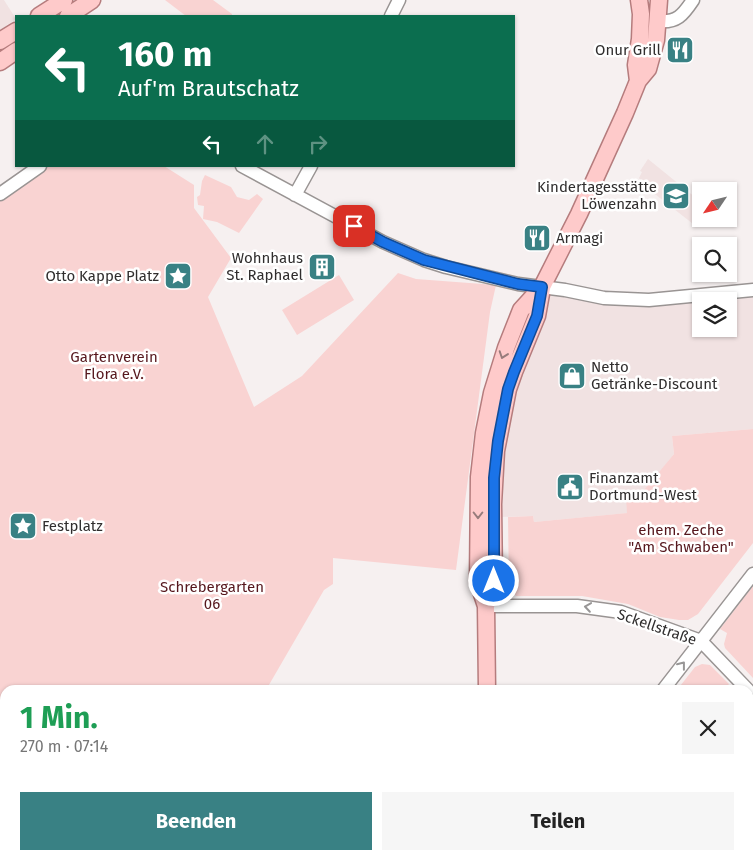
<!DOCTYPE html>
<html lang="de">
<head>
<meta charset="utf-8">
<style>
	:root { --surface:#fff; --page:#f6f6f6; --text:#222; --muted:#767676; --accent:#398184 }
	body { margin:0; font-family:"Fira Sans",sans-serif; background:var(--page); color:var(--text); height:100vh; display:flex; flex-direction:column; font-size:19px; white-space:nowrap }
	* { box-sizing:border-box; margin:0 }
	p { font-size:16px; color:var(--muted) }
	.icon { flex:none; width:28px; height:28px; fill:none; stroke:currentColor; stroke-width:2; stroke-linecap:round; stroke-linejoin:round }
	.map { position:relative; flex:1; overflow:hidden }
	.side { position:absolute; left:0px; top:685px; width:754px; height:175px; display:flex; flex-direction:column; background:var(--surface); border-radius:15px 15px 0 0; box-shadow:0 1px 4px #0004 }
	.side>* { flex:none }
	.top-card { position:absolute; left:15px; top:15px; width:500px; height:152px; border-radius:0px; box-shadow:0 1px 4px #0004; background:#0b6e4f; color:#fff; overflow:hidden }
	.needle { width:32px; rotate:235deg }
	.tools { position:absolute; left:692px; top:182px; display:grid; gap:10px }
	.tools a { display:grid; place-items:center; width:45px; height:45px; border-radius:0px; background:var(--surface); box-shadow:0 1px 4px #0004; font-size:25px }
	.pin { position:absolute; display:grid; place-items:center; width:42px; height:42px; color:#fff; margin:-21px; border-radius:10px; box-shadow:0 2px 8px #0006 }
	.me { position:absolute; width:55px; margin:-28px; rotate:0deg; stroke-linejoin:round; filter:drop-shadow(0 0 4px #0008) }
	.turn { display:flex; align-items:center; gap:18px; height:105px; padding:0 20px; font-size:22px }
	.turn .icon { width:65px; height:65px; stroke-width:2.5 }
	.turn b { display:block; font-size:35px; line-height:42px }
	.lanes { display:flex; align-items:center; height:48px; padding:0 20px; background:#0003; justify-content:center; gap:25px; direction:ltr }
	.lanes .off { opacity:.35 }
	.round { display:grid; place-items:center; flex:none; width:52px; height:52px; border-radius:0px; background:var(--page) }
	.head { display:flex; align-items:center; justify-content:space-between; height:85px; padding:0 20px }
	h1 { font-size:30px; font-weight:700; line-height:38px; color:#1e9e55 }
	.action { display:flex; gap:10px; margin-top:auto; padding:10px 20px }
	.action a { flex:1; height:58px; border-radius:0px; background:var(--accent); color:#fff; font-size:20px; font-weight:700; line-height:58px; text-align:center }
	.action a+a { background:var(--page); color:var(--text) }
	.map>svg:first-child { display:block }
</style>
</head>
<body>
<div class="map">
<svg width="753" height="860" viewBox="0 0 753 860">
	<rect width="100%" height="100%" fill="#f6f0f0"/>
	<path fill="#f1e2e2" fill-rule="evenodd" d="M0 0H4L16 19 0 30Z
		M648 159 701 202V219H723L727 223 697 227 642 184 639 178 642 172 640 171Z
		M545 290 601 301 753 292V429L672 436 674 454 628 513 534 522 533 516 497 517 508 407ZM701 301H729V329H701Z"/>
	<path fill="#f9d3d2" d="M165 0H213L232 14V16H186Z
		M49 166H164L194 185V208L231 258 208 297 254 407 302 376 398 273 416 279 496 285 490 312 456 570 333 558V584L324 590 266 690H5V855H211L210 860H0V199Z
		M205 175 231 187 237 197 249 200 257 194 263 199 239 233 217 222 203 219 204 206 198 205 197 197 200 195 202 181Z
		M339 275 354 300 297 335 282 310Z
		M753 429V543L698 614 688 620H679L660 617 628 604 582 596H516L509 588 508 517 533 516 534 522 627 513 626 497 640 495 674 454 672 436Z
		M753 586V678L725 648 724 644 727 633 720 629Z
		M702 664 710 665 729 684 724 690H677L695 667Z"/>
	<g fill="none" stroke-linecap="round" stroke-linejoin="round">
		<g stroke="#999493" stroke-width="15">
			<path id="minor" d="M391 16 399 0
				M658 21C677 23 683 15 693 0
				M242 166 383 242 424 260 446 267 518 284 565 290 604 298 649 300 753 290
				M0 194 40 166
				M295 195 311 166
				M486 606H577L621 612 701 641 748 690
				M663 690 753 574
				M637 855 645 860
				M221 860 222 855
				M246 860 247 855"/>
		</g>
		<g stroke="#b57c7d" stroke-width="19">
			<path id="major" d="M39 16 64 0
				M68 16 92 0
				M0 41 16 31
				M0 62 16 51
				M638 81 636 65 640 39 641 14 639 0
				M486 606 478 582 479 477 484 433 492 393 506 348 521 310 542 287 579 214 625 113 638 81 648 69 656 40 659 0
				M487 690 486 606 494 581 493 504 496 451 508 389 514 372 537 316 542 288
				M474 860V855
				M488 860V855"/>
		</g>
		<use href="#minor" stroke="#fff" stroke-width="12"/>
		<use href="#major" stroke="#fecaca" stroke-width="16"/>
	</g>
	<defs><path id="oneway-chevron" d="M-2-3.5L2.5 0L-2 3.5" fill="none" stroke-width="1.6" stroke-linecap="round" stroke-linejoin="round" transform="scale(1.25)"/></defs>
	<g stroke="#977c7c">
		<use href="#oneway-chevron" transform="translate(503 355) rotate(109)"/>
		<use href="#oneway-chevron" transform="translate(478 515) rotate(90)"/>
	</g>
	<g stroke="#989696">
		<use href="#oneway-chevron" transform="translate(588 607) rotate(-172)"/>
		<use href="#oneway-chevron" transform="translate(682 665) rotate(-52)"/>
	</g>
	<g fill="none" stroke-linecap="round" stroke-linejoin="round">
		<g stroke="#114b97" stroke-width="12">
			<path id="route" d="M354 226 383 242 424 260 518 284 542 287 537 316 514 372 508 389 498 441 494 478V581"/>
		</g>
		<use href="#route" stroke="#1a73e8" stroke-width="9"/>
	</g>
	<defs>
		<g id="restaurant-square" transform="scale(1.4375)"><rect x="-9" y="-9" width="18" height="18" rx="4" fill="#398184" stroke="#fff"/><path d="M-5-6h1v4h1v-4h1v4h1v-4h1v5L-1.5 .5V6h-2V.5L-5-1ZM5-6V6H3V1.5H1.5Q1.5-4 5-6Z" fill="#fff"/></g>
		<g id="school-square" transform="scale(1.4375)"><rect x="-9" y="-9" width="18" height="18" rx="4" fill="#398184" stroke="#fff"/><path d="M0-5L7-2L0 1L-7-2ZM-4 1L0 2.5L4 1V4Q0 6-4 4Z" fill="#fff"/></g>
		<g id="building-square" transform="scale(1.4375)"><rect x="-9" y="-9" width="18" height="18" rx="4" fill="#398184" stroke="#fff"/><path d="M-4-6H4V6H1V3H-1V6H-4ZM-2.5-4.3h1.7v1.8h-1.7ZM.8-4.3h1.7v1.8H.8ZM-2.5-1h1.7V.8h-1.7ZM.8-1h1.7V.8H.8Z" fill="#fff"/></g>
		<g id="sight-square" transform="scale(1.4375)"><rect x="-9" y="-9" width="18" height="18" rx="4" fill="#398184" stroke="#fff"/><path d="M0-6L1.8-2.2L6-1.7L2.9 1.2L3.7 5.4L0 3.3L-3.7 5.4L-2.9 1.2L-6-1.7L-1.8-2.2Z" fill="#fff"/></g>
		<g id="shop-square" transform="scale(1.4375)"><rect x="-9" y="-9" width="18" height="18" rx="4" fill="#398184" stroke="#fff"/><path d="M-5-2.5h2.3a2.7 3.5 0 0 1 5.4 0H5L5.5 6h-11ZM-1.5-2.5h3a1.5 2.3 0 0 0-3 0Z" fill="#fff"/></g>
		<g id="civic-square" transform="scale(1.4375)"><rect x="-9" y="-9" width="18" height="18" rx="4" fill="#398184" stroke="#fff"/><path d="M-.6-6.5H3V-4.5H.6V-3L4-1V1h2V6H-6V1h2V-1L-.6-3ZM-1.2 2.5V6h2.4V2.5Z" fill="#fff"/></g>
	</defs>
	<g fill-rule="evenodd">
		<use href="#restaurant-square" x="680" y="50"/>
		<use href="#school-square" x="676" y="196"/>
		<use href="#restaurant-square" x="537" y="238"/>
		<use href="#building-square" x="322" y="267"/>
		<use href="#sight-square" x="178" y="276"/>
		<use href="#shop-square" x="572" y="376"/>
		<use href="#civic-square" x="570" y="487"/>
		<use href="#sight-square" x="23" y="526"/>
	</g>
	<g text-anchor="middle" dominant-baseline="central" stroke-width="5" stroke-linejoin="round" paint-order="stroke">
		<g font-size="15" fill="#302e2e" stroke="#fff" text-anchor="end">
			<text x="661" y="50">Onur Grill</text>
			<text x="657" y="187">Kindertagesstätte<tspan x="657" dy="17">Löwenzahn</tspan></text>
			<text x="556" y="238" text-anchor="start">Armagi</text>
			<text x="303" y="258">Wohnhaus<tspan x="303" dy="17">St. Raphael</tspan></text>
			<text x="159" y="276">Otto Kappe Platz</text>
			<text x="591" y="367" text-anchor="start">Netto<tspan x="591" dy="17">Getränke-Discount</tspan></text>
			<text x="589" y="478" text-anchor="start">Finanzamt<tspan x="589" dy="17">Dortmund-West</tspan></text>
			<text x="42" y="526" text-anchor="start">Festplatz</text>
		</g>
		<g font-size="15" fill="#56171d" stroke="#fff">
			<text x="114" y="357">Gartenverein<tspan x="114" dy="17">Flora e.V.</tspan></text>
			<text x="681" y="530">ehem. Zeche<tspan x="681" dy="17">"Am Schwaben"</tspan></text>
			<text x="212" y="587">Schrebergarten<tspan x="212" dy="17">06</tspan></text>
		</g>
		<g font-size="15" fill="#302e2e" stroke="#fff">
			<text transform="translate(657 627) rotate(19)">Sckellstraße</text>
		</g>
	</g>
</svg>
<div class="tools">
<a><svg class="needle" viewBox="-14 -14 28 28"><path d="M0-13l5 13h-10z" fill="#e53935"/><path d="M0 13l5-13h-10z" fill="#767676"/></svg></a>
<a><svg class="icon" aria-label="search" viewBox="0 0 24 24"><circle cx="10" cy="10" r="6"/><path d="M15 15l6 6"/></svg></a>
<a><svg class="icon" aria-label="layers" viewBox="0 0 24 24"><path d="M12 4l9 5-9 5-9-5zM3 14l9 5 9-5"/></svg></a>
</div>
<div class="pin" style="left:354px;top:226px;background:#d93025"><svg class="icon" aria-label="arrive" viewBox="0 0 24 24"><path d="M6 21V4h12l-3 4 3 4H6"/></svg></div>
<svg class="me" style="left:494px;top:581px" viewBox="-20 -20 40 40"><circle r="17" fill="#1a73e8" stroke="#fff" stroke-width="3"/><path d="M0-11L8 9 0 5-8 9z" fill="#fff"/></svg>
<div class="top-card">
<div class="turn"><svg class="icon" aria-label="left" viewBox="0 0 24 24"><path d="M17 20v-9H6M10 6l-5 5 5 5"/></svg><div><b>160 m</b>Auf'm Brautschatz</div></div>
<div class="lanes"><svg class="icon" aria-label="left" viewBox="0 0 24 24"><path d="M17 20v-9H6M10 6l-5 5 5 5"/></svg><svg class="icon off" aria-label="ahead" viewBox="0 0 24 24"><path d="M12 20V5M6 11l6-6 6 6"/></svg><svg class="icon off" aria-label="right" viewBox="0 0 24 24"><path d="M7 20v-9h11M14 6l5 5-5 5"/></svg></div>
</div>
<section class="side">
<div class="head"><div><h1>1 Min.</h1><p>270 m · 07:14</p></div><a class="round"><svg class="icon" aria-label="close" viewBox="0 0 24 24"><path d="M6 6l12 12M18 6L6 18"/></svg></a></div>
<div class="action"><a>Beenden</a><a>Teilen</a></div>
</section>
</div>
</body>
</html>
